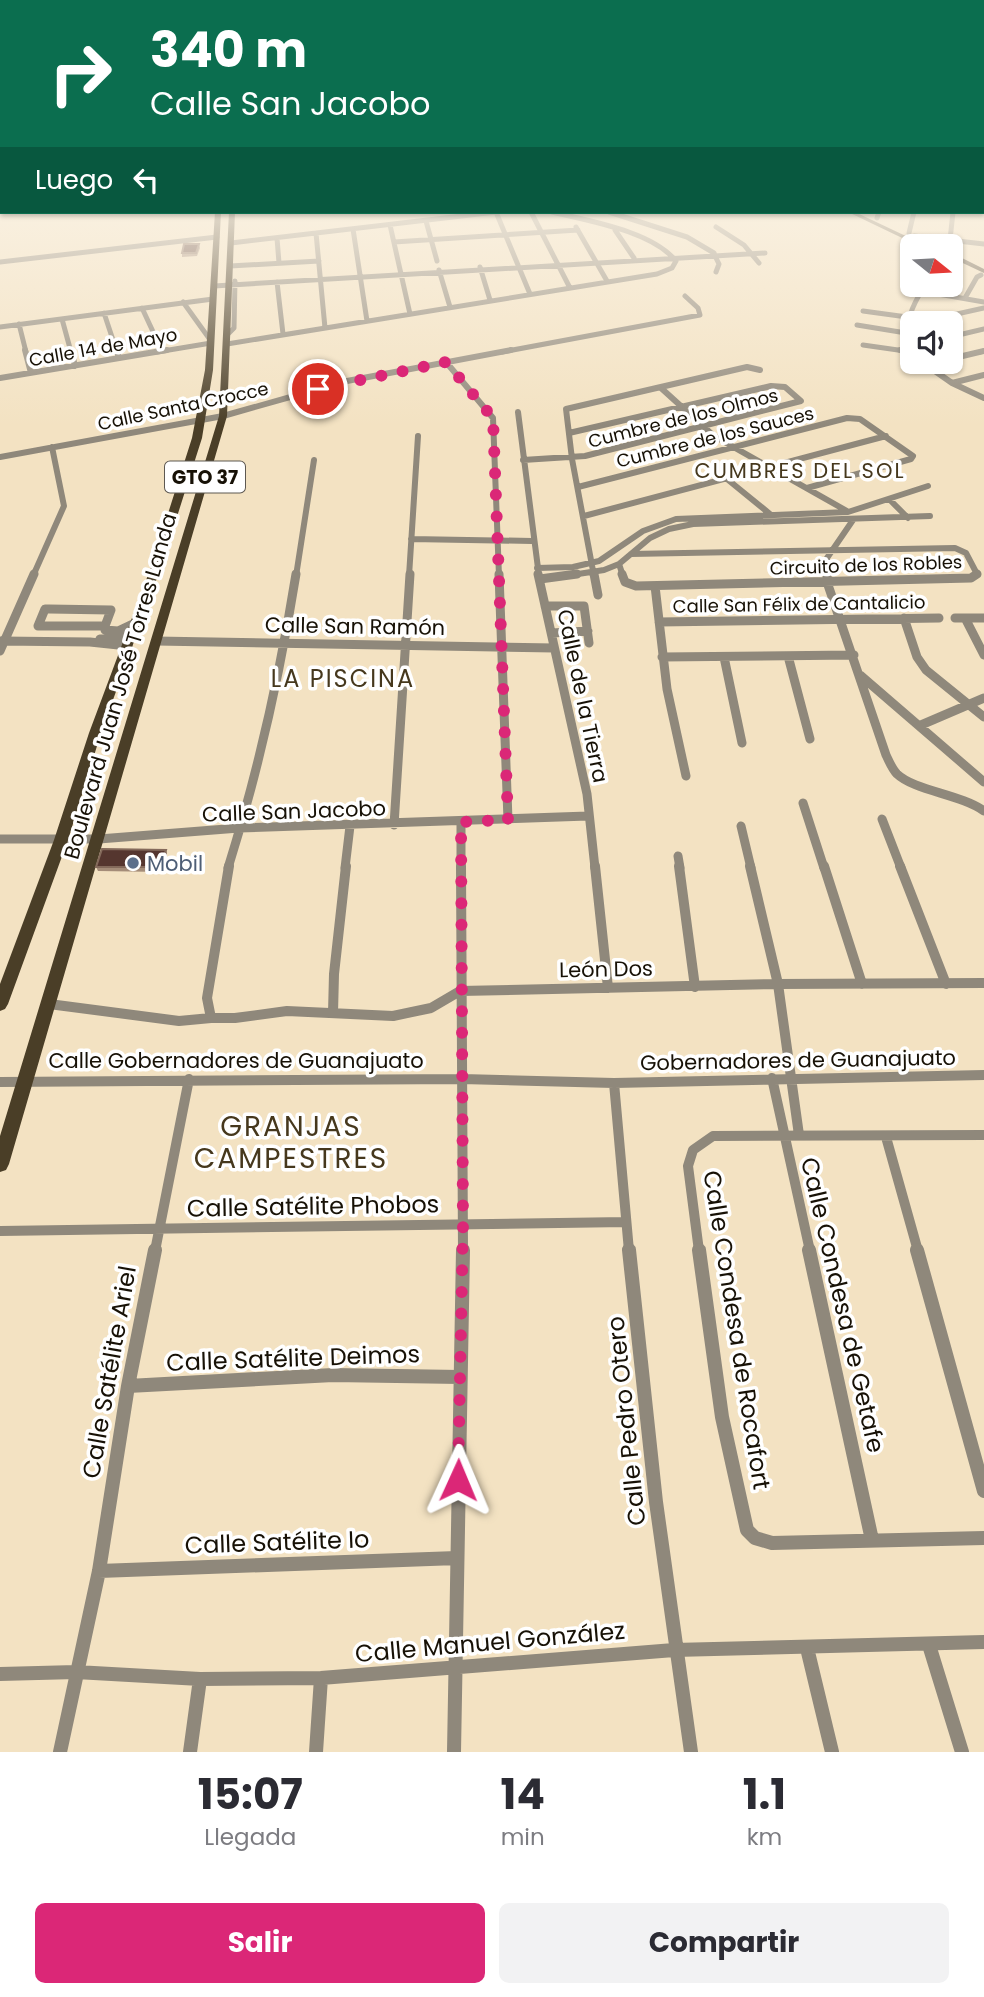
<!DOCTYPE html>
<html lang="es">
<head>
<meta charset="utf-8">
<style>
	:root { --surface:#fff; --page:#f2f2f3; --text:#2b2b33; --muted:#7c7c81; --accent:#db2777 }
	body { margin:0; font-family:Poppins,sans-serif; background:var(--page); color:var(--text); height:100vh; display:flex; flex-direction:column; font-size:26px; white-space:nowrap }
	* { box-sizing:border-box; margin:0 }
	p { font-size:23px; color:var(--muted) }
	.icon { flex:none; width:38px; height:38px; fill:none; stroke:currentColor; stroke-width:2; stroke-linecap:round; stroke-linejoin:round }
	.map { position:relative; height:1752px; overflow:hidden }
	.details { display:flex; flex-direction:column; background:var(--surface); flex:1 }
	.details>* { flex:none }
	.hud { position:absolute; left:0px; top:0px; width:985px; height:214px; box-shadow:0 2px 5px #0004; background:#0b6e4f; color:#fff; overflow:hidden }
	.needle { width:46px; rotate:108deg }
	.tools { position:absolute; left:900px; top:234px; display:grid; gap:14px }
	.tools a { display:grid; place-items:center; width:63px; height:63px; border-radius:10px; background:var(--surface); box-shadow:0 2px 5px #0004; font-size:35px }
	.pin { position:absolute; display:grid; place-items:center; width:60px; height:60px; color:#fff; margin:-30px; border:4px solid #fff; border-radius:50%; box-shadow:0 2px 7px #0007 }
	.me { position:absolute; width:77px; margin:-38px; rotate:1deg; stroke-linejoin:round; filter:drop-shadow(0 0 5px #0008) }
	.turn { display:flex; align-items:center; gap:24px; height:147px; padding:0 35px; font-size:32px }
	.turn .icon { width:91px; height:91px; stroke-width:2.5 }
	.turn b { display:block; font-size:49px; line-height:60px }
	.then { display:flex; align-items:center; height:66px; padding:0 35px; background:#0003; gap:14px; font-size:26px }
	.eta { display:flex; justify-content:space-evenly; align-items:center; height:119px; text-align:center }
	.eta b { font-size:42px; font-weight:700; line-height:49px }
	.button { display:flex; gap:14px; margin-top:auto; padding:14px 35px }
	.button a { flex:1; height:80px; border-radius:10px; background:var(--accent); color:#fff; font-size:28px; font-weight:700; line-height:80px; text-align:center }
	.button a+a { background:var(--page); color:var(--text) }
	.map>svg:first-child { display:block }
</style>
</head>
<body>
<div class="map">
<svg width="984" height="1752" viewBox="0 0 984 1752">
	<rect width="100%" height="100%" fill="#f3e2c2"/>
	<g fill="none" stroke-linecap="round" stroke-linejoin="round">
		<path stroke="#8f887b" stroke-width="5" d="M496 212 530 294
			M531 212 570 288
			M609 212 687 237 714 253
			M877 218 879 212
			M426 221 437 261
			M390 225 410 314
			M576 227 607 281
			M716 227 744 245 759 263
			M353 229 367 321
			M615 230 634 258
			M316 233 325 328
			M909 233 914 212
			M914 236 984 244
			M277 238 279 263
			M950 240 953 212
			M394 242 578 230
			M231 243 496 212
			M715 256 719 264 716 272
			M0 262 217 237
			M230 266 319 261
			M480 267 490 300
			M439 270 450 307
			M277 282 283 334
			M214 286 765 253
			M921 291 984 302
			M965 298 977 277 981 275
			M183 302 211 341
			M142 308 162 351
			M863 311 907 317
			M104 313 117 352
			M62 319 71 352
			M19 324 26 352
			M912 324 984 308
			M857 325 906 333
			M0 327 213 299
			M227 335 234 328 235 281
			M950 337 984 329
			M227 344 657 274 672 268 676 261C652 231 589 221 552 212
			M863 345 912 352
			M912 347C903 323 912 306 925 285
			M157 352 211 343
			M502 352 700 315 698 308 685 296
			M980 352 984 351"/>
		<path stroke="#8f887b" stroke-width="6" d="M25 350 31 373
			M71 350 75 366
			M116 350 119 358
			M900 350 912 352
			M950 359 984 351
			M446 362 493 418 499 576
			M922 362 952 383 984 398
			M0 378 167 350
			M952 383 984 375
			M661 388 714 436 847 511
			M518 412 539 576
			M0 457 223 416 347 381 511 350
			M523 460 585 456 801 401 785 387 771 386 569 433
			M727 479 770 514
			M578 487 847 418 860 419 913 456 911 459 807 488
			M889 499 908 518
			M584 516 886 436
			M411 539 532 541
			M631 554 955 548 966 553 977 574 975 576
			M619 564 623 576
			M537 568 573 567 599 561 643 531 676 519 848 512 928 486
			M33 576 64 506 52 447
			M296 576 314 460
			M409 576 418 436
			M565 576 604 570 619 564 650 538 669 529 693 524 930 516
			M594 576 572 459 566 409 747 367 760 370
			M827 576V558L853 520"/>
		<path stroke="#8f887b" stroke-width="9" d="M499 574 508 820
			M538 574 587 794 595 868
			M594 574 598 595
			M622 574 625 582 636 586 971 578 977 574
			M827 574V582L886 755C889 761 892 769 897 774 915 791 960 794 984 811
			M540 579 577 574
			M655 586 667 689 686 776
			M545 606H584L589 643
			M45 609H49L111 610 105 626H38Z
			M904 618 917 657 926 670 984 717
			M955 618H984
			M965 618 984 655
			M659 622 939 618
			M105 630 118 631 137 622
			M552 633 588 631
			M100 639 131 637
			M1 641 90 642 128 646
			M156 641 554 648
			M0 651 34 574
			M788 656 810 739
			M662 657 854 655
			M724 657 742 743
			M860 675 984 782
			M921 725 984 698
			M803 803 824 868
			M882 819 901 868
			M461 822V868
			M394 825 410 574
			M741 826 751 868
			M0 839H99L239 828 588 816
			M678 856 680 868
			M228 868C258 772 280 674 296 574
			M345 868 350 826"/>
		<path stroke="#8f887b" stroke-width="10" d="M229 866 207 998 211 1018H235L287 1011 393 1016 431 1008 460 991 778 984 984 983
			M461 866 463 1251
			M595 866 608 988
			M679 866 695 987
			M750 866 778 984 799 1135
			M824 866 862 984
			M900 866 946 984
			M49 1004 179 1021 211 1018
			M333 1013 334 974 346 866
			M772 1078 810 1251
			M0 1082 462 1079 614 1083 984 1075
			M614 1083 629 1251
			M886 1137 918 1251
			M0 1231 626 1222
			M155 1251 189 1079
			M699 1251 688 1166 693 1150 713 1136 984 1135"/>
		<path stroke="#8f887b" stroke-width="14" d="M629 1250 656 1502 691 1752
			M699 1250 722 1417 747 1530 755 1538 772 1543 984 1538
			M809 1250 872 1540
			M917 1250 984 1491
			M128 1386 333 1375 460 1377
			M99 1571 457 1558
			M929 1645 962 1752
			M807 1648 832 1752
			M0 1674 76 1672 200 1679 321 1678 674 1650 984 1642
			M60 1752 99 1571 128 1386 155 1250
			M190 1752 200 1679
			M316 1752 321 1678
			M454 1752 463 1250"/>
		<path fill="#675c49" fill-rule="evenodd" d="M848 212H855L929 247H921Z
			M950 252 984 269V273L950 257Z"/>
		<path fill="#4a3e27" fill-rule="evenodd" d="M215 212H221L213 370 202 438 161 567 101 733 68 840 8 1004 5 1009 0 1011V984L54 840 89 733 151 567 192 438 205 370Z
			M229 212H235L227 416 9 1164 6 1170 0 1172V1136L219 416Z"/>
	</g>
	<path fill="#a48c78" d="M199 244 200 248 197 256 182 257V253Z
		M166 850 167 854 162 872 98 871 96 867Z"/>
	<path fill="#846a5b" d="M166 850 167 854 162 872 160 867Z"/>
	<path fill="#55362f" stroke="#846a5b" stroke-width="2" d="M184 244H199L196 253H182Z
		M102 849 166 850 160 867H96Z"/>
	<linearGradient id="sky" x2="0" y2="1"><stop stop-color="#8bb8e8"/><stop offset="0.42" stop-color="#faf2e4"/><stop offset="1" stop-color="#faf2e4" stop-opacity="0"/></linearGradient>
	<rect width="984" height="426" fill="url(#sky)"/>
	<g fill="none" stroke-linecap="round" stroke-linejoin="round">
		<path stroke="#db2777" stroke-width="12" stroke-dasharray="0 21.6" d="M318 389 446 362 493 418 508 820 461 822 463 1226 458 1480"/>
	</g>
	<circle fill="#5c6f8a" stroke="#fff" stroke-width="2.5" cx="133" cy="863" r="7"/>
	<g text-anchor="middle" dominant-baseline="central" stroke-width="7" stroke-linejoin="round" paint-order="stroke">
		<g font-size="18" fill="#171106" stroke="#fff">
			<text transform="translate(103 347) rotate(-10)">Calle 14 de Mayo</text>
			<text transform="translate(183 406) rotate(-12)">Calle Santa Crocce</text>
			<text transform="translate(683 418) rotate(-14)">Cumbre de los Olmos</text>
			<text transform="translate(715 437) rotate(-14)">Cumbre de los Sauces</text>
			<text transform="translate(866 565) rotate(-2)">Circuito de los Robles</text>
			<text transform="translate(799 604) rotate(-1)">Calle San Félix de Cantalicio</text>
		</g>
		<rect fill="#fff" stroke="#5d5851" stroke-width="2" x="165" y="461.5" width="80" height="31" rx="5"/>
		<g font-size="19" font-weight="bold" fill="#171106">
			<text x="205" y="477">GTO 37</text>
		</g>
		<g font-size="21" letter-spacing="2" fill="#46381d" stroke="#fff">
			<text x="800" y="470">CUMBRES DEL SOL</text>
		</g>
		<g font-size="21" fill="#171106" stroke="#fff">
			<text transform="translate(355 626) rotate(1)">Calle San Ramón</text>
			<text transform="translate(120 686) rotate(-74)">Boulevard Juan José Torres Landa</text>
			<text transform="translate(583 696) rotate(78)">Calle de la Tierra</text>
			<text transform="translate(294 811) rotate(-2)">Calle San Jacobo</text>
			<text transform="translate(606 969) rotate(-1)">León Dos</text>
			<text x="236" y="1060">Calle Gobernadores de Guanajuato</text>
			<text transform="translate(798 1060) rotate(-1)">Gobernadores de Guanajuato</text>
		</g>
		<g font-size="21" fill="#4e5e75" stroke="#fff" text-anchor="start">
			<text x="147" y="863">Mobil</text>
		</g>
		<g font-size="24" letter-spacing="2" fill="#46381d" stroke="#fff">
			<text x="343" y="678">LA PISCINA</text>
		</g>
		<g font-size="24" fill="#171106" stroke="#fff">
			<text transform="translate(313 1206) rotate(-1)">Calle Satélite Phobos</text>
			<text transform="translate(843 1305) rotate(77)">Calle Condesa de Getafe</text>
			<text transform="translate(737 1330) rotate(81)">Calle Condesa de Rocafort</text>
			<text transform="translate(293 1358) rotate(-2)">Calle Satélite Deimos</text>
			<text transform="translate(109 1372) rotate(-80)">Calle Satélite Ariel</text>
			<text transform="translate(626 1421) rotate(-96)">Calle Pedro Otero</text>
			<text transform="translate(277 1542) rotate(-2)">Calle Satélite Io</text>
			<text transform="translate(490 1642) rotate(-5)">Calle Manuel González</text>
		</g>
		<g font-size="28" letter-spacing="2" fill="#46381d" stroke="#fff">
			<text x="291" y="1126">GRANJAS<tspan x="291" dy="32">CAMPESTRES</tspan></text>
		</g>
	</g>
</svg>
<div class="tools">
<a><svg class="needle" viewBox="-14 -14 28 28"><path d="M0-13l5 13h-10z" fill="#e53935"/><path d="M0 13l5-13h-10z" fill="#7c7c81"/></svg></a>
<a><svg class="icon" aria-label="sound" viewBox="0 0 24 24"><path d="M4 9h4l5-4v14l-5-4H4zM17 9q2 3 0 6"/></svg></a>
</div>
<div class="pin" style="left:318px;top:389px;background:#d93025"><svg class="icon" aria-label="arrive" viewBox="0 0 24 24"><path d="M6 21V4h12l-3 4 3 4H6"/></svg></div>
<svg class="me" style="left:458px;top:1480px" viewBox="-20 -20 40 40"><path d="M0-17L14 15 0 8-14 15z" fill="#db2777" stroke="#fff" stroke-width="4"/></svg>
<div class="hud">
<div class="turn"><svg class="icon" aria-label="right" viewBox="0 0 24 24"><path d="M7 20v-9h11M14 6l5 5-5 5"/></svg><div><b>340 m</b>Calle San Jacobo</div></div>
<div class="then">Luego<svg class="icon" aria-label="left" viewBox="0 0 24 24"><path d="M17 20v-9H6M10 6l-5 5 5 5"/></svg></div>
</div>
</div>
<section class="details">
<div class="eta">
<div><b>15:07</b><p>Llegada</p></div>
<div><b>14</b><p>min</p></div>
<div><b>1.1</b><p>km</p></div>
</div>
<div class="button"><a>Salir</a><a>Compartir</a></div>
</section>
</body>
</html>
